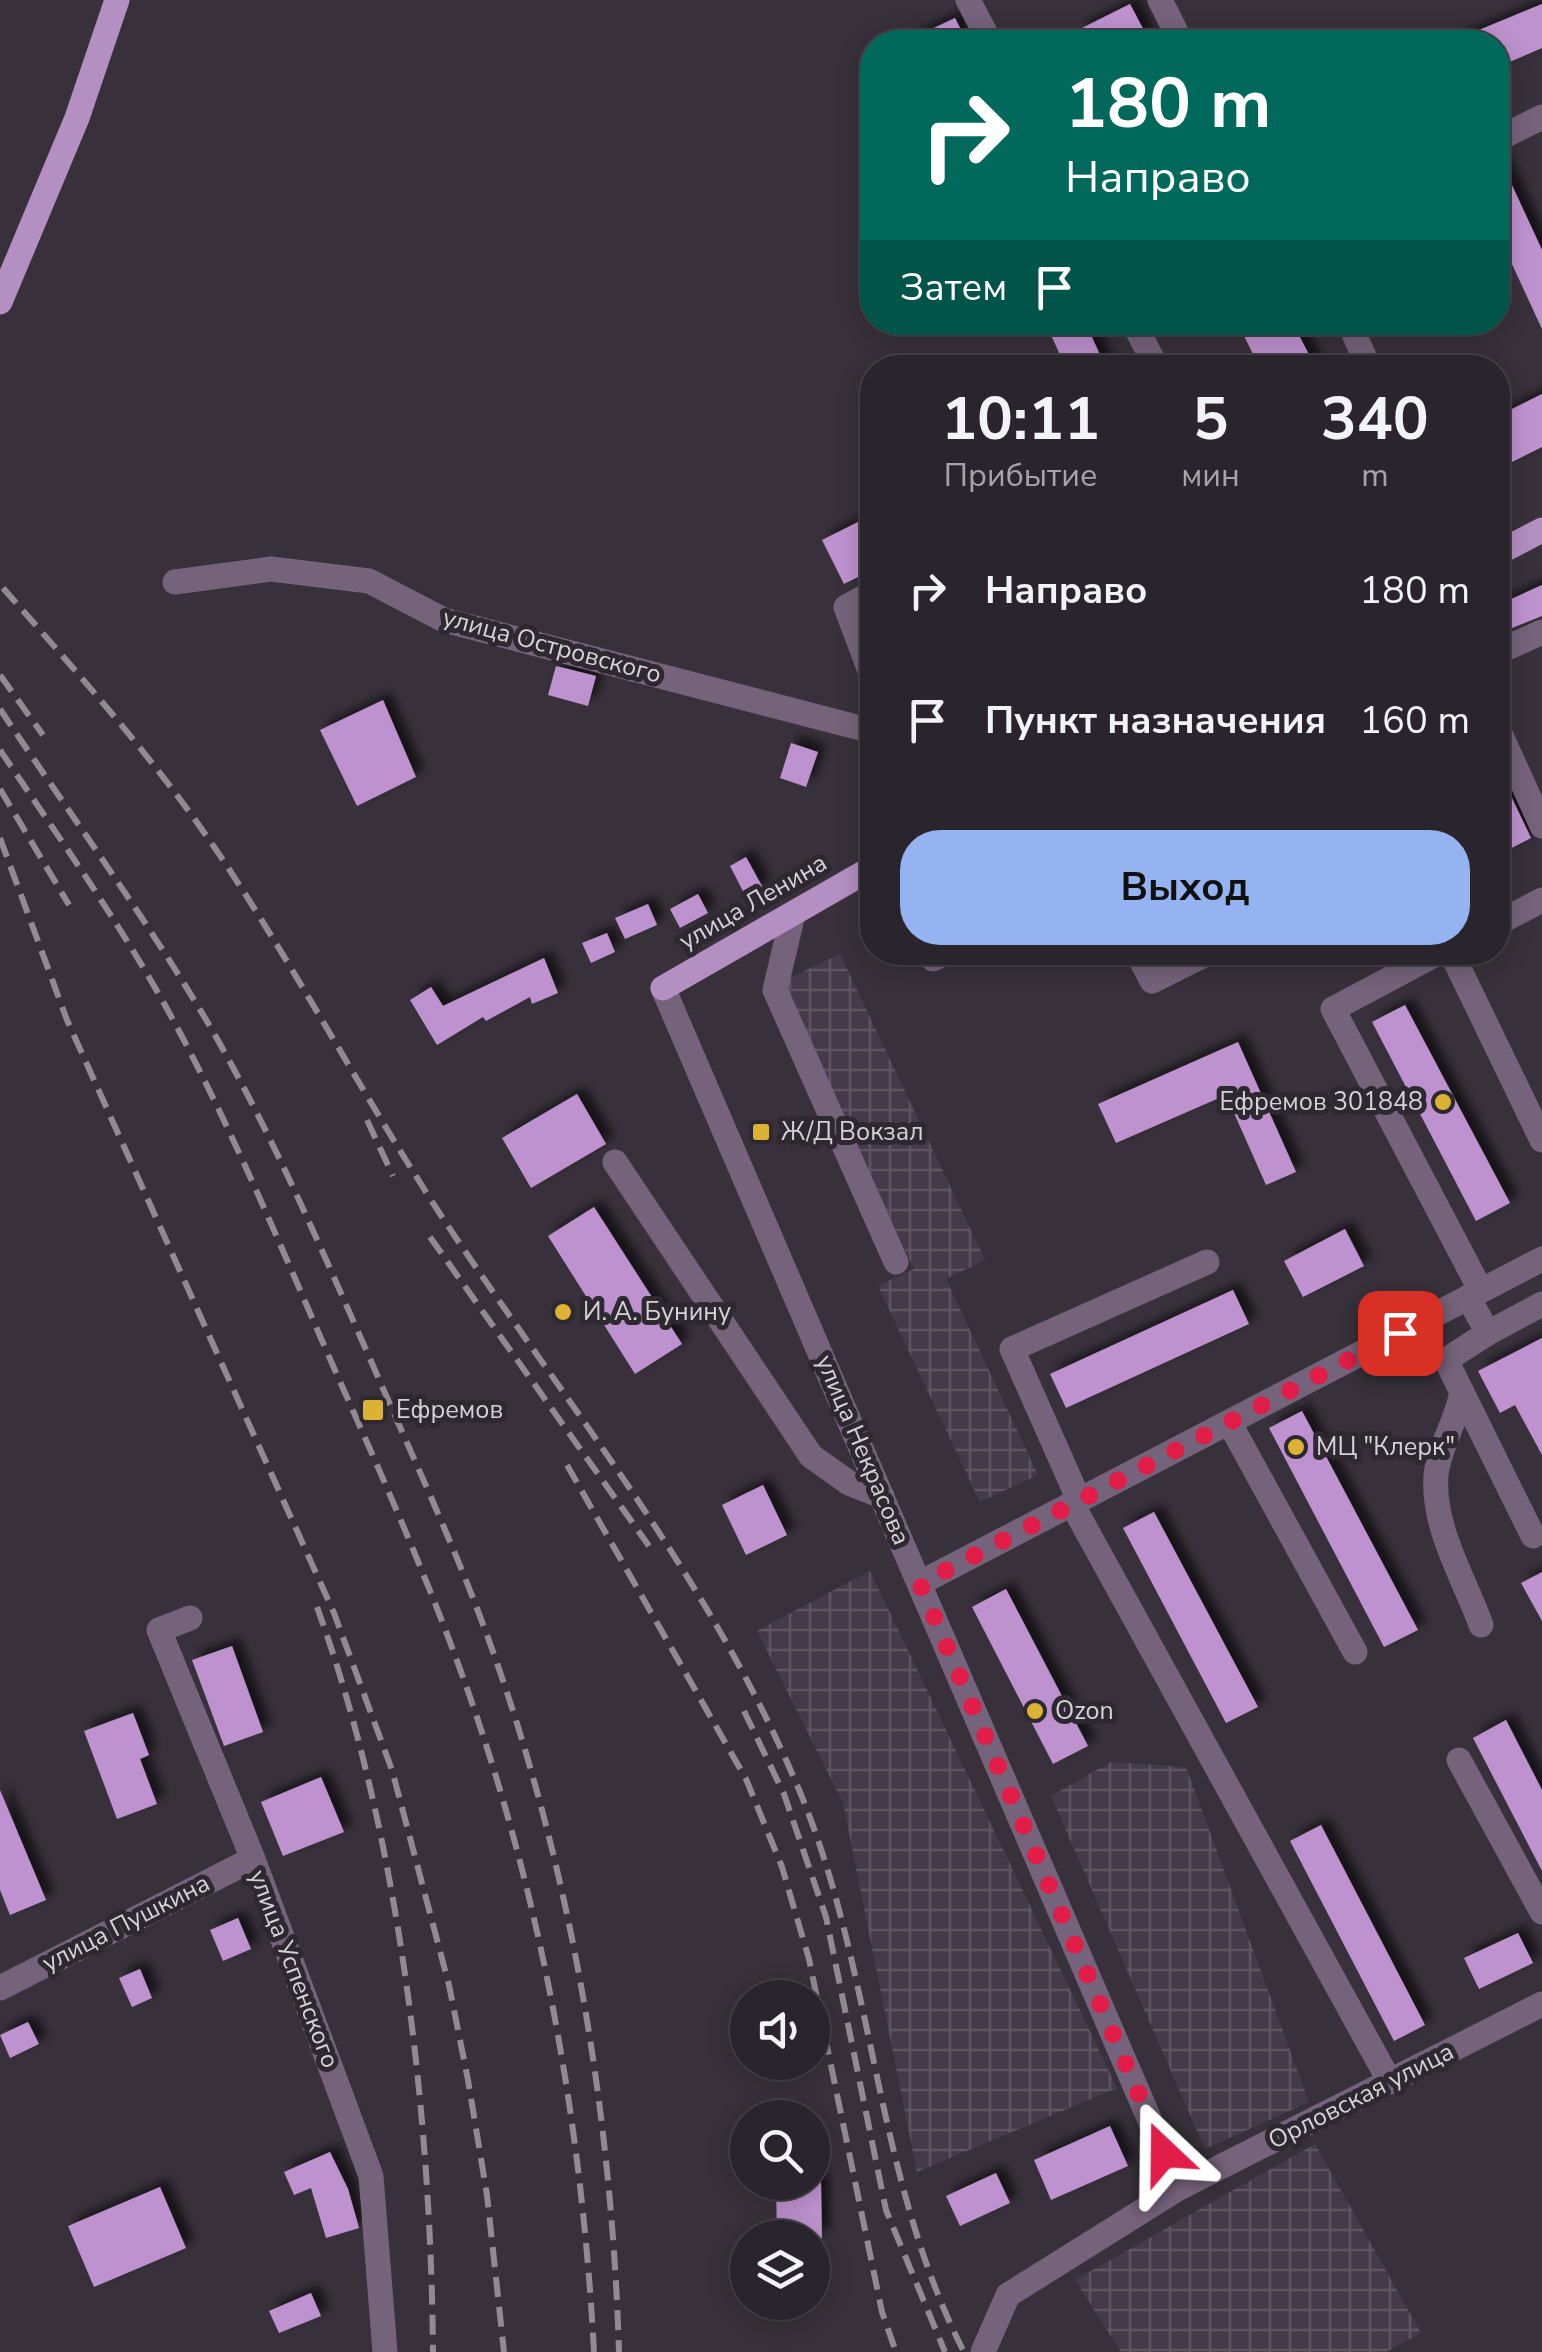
<!DOCTYPE html>
<html lang="ru">
<head>
<meta charset="utf-8">
<style>
	:root { --surface:#2a252c; --page:#363138; --text:#f1f3f6; --muted:#a5a5a9; --line:#464248; --accent:#95b2f1 }
	body { margin:0; font-family:"Nunito Sans",sans-serif; background:var(--page); color:var(--text); height:100vh; display:flex; flex-direction:column; font-size:38px; white-space:nowrap }
	* { box-sizing:border-box; margin:0 }
	p { font-size:32px; color:var(--muted) }
	.icon { flex:none; width:55px; height:55px; fill:none; stroke:currentColor; stroke-width:2; stroke-linecap:round; stroke-linejoin:round }
	.map { position:relative; flex:1; overflow:hidden }
	.drawer { position:absolute; left:860px; top:355px; width:650px; height:610px; display:flex; flex-direction:column; background:var(--surface); border-radius:40px; box-shadow:0 5px 25px #0003,0 0 0 2px var(--line) }
	.drawer>* { flex:none }
	.top-card { position:absolute; left:860px; top:30px; width:650px; height:305px; border-radius:40px; box-shadow:0 5px 25px #0003,0 0 0 2px var(--line); background:#00695c; color:#fff; overflow:hidden }
	.fabs { position:absolute; left:730px; top:1980px; display:grid; gap:20px }
	.fabs a { display:grid; place-items:center; width:100px; height:100px; border-radius:50%; background:var(--surface); box-shadow:0 5px 25px #0003,0 0 0 2px var(--line); font-size:50px }
	.pin { position:absolute; display:grid; place-items:center; width:85px; height:85px; color:#fff; margin:-42px; border-radius:20px; box-shadow:0 5px 15px #0006 }
	.me { position:absolute; width:110px; margin:-55px; rotate:337deg; stroke-linejoin:round; filter:drop-shadow(0 0 8px #0008) }
	.turn { display:flex; align-items:center; gap:35px; height:210px; padding:0 40px; font-size:45px }
	.turn .icon { width:130px; height:130px; stroke-width:2.5 }
	.turn b { display:block; font-size:70px; line-height:85px }
	.then { display:flex; align-items:center; height:95px; padding:0 40px; background:#0003; gap:20px; font-size:38px }
	.eta { display:flex; justify-content:space-evenly; align-items:center; height:170px; text-align:center }
	.eta b { font-size:60px; font-weight:700; line-height:70px }
	.primary-button { display:flex; gap:20px; margin-top:auto; padding:20px 40px }
	.primary-button a { flex:1; height:115px; border-radius:40px; background:var(--accent); color:#111; font-size:40px; font-weight:700; line-height:115px; text-align:center }
	ul { padding:0; list-style:none }
	li { display:flex; align-items:center; gap:30px; height:130px; padding:0 40px }
	li div { flex:1 }
	li b { display:block; font-size:38px }
	li em { font-style:normal }
	.map>svg:first-child { display:block }
</style>
</head>
<body>
<div class="map">
<svg width="1542" height="2352" viewBox="0 0 1542 2352">
	<defs>
		<pattern id="industrial-grid" width="8" height="8" patternUnits="userSpaceOnUse" patternTransform="scale(2.5)"><rect width="8" height="8" fill="#453a49"/><path d="M0 4h8M4 0v8" fill="none" stroke="#5f5562"/></pattern>
		<filter id="shadow"><feDropShadow dx="8" dy="-8" stdDeviation="5" flood-color="#0009"/></filter>
	</defs>
	<rect width="100%" height="100%" fill="#38313b"/>
	<path fill="url(#industrial-grid)" d="M840 954 985 1260 946 1279 1038 1475 980 1502 878 1286 914 1269 779 983Z
		M870 1571 1117 2088 917 2172 843 1803 757 1631Z
		M1111 1762 1186 1767 1309 2102 1205 2149 1051 1796Z
		M1315 2144 1421 2333 1386 2352H1121L1075 2280Z"/>
	<path fill="#be92ce" filter="url(#shadow)" d="M1130 4 1150 42H1085L1078 30Z
		M1542 4V48L1498 67V42H1450Z
		M955 18 967 42H904Z
		M1498 155 1542 250V329L1498 234Z
		M1078 322H1085L1106 368H1066L1051 335Z
		M1237 322H1292L1316 368H1260Z
		M1542 394V447L1498 469V416Z
		M872 515V570L844 584 822 540Z
		M1542 585V616L1507 630 1498 605Z
		M556 666 596 676 588 706 548 695Z
		M383 700 416 777 357 806 320 730Z
		M791 743 818 752 806 787 780 778Z
		M1498 769 1531 838 1498 855Z
		M746 857 763 888 746 897 730 866Z
		M698 894 708 913 680 928 670 909Z
		M648 904 657 925 625 939 615 918Z
		M607 933 615 952 591 963 582 943Z
		M544 958 558 993 532 1004 530 997 486 1021 483 1017 437 1045 410 1000 431 987 443 1006Z
		M1405 1005 1510 1203 1476 1221 1372 1022Z
		M1238 1042 1296 1172 1266 1185 1226 1095 1116 1143 1098 1104Z
		M577 1094 606 1144 531 1188 502 1138Z
		M594 1207 682 1344 635 1374 548 1236Z
		M1345 1229 1364 1266 1303 1297 1284 1261Z
		M1233 1290 1249 1324 1066 1408 1050 1374Z
		M1542 1338V1455L1515 1405 1500 1413 1478 1371Z
		M1302 1411 1418 1630 1384 1647 1269 1428Z
		M763 1485 787 1535 746 1555 722 1505Z
		M1154 1512 1258 1707 1226 1723 1123 1528Z
		M1542 1572V1621L1521 1583Z
		M1006 1589 1088 1746 1053 1764 972 1607Z
		M232 1646 263 1732 224 1746 192 1660Z
		M133 1713 149 1755 140 1759 157 1804 117 1819 84 1731Z
		M1506 1720 1542 1790V1871L1473 1738Z
		M321 1777 344 1832 283 1856 261 1802Z
		M0 1790 46 1900 10 1915 0 1890Z
		M1321 1825 1425 2025 1394 2041 1290 1841Z
		M238 1918 251 1949 223 1961 210 1930Z
		M1518 1933 1533 1963 1479 1989 1464 1958Z
		M140 1969 152 1998 132 2007 119 1978Z
		M28 2022 39 2044 10 2058 0 2035Z
		M1110 2126 1128 2166 1051 2200 1034 2160Z
		M330 2152 348 2189 359 2228 326 2238 311 2188 294 2195 284 2172Z
		M996 2173 1010 2203 960 2226 946 2196Z
		M776 2182H821L822 2238H777Z
		M160 2187 186 2248 94 2287 68 2226Z
		M311 2293 321 2316 279 2333 269 2311Z"/>
	<g fill="none" stroke-linecap="round" stroke-linejoin="round">
		<path stroke="#75637b" stroke-width="25" d="M968 0 990 42
			M1160 0 1181 42
			M1498 139 1542 117
			M1133 322 1157 368
			M1349 322 1369 368
			M175 582 271 569 369 581 444 620 872 731
			M872 593 846 607 872 676
			M1498 652 1542 632
			M1498 729 1542 826
			M793 914 775 990 896 1262
			M1498 923 1542 900
			M1137 952 1152 981 1210 952
			M1440 952 1333 1009 1481 1291
			M1451 952 1542 1140
			M933 959 948 952
			M663 988 1179 2188
			M615 1162 811 1456 849 1483 882 1496
			M1468 1297 1488 1333 1542 1304
			M1488 1333 1446 1360 1533 1536
			M1462 1392C1457 1420 1439 1447 1436 1475 1432 1527 1464 1578 1481 1625
			M1229 1422 1355 1652
			M1079 1500 1012 1349 1207 1262
			M1072 1504 1390 2082
			M920 1583 1542 1259
			M190 1618 159 1630 253 1859 371 2176 385 2352
			M1459 1760 1542 1912
			M0 1988 253 1859
			M983 2352 1008 2295 1179 2188 1542 2004"/>
		<path stroke="#b48fc1" stroke-width="25" d="M0 302 77 118 117 0
			M1498 553 1542 530
			M663 988 872 868"/>
		<path stroke="#908b92" stroke-width="6" stroke-dasharray="20 10" stroke-linecap="butt" d="M3 588C82 678 161 766 227 866 304 983 369 1106 446 1223 568 1406 711 1581 797 1785 875 1968 873 2174 964 2352
			M0 675 43 735
			M0 709C69 813 144 915 208 1023 271 1131 320 1246 371 1361 403 1435 437 1508 467 1583 564 1825 611 2092 619 2352
			M0 750C61 841 126 931 178 1029 236 1138 284 1254 334 1368 382 1476 431 1585 470 1697 544 1909 582 2129 594 2352
			M0 789 69 905
			M0 838 67 1020 334 1613 392 1770 449 1985 468 2080 487 2195 504 2352
			M367 1120 393 1176
			M430 1237 649 1546
			M567 1465 746 1779 782 1867 809 1959 882 2312 896 2352
			M317 1607C399 1832 431 2113 433 2352
			M744 1711 784 1794 826 1917 886 2210 945 2352"/>
	</g>
	<g fill="none" stroke-linecap="round" stroke-linejoin="round">
		<path stroke="#e11d48" stroke-width="18" stroke-dasharray="0 32.4" d="M1164 2153 920 1584 1400 1333"/>
	</g>
	<g fill="#dbb233" stroke="#2e2830" stroke-width="4">
		<circle cx="1443" cy="1102" r="10"/>
		<rect x="751" y="1122" width="20" height="20" rx="5"/>
		<circle cx="563" cy="1312" r="10"/>
		<rect x="361" y="1398" width="24" height="24" rx="5"/>
		<circle cx="1296" cy="1447" r="10"/>
		<circle cx="1035" cy="1711" r="10"/>
	</g>
	<g text-anchor="middle" dominant-baseline="central" stroke-width="10" stroke-linejoin="round" paint-order="stroke">
		<g font-size="25" fill="#d6d1d7" stroke="#2e2830">
			<text transform="translate(552 646) rotate(15)">улица Островского</text>
			<text transform="translate(753 902) rotate(-30)">улица Ленина</text>
			<text transform="translate(863 1450) rotate(67)">улица Некрасова</text>
			<text transform="translate(126 1923) rotate(-27)">улица Пушкина</text>
			<text transform="translate(294 1969) rotate(69)">улица Успенского</text>
			<text transform="translate(1361 2096) rotate(-27)">Орловская улица</text>
		</g>
		<g font-size="25" fill="#d6d1d7" stroke="#2e2830" text-anchor="start">
			<text x="1423" y="1102" text-anchor="end">Ефремов 301848</text>
			<text x="781" y="1132">Ж/Д Вокзал</text>
			<text x="583" y="1312">И. А. Бунину</text>
			<text x="396" y="1410">Ефремов</text>
			<text x="1316" y="1447">МЦ "Клерк"</text>
			<text x="1055" y="1711">Ozon</text>
		</g>
	</g>
</svg>
<div class="fabs">
<a><svg class="icon" aria-label="sound" viewBox="0 0 24 24"><path d="M4 9h4l5-4v14l-5-4H4zM17 9q2 3 0 6"/></svg></a>
<a><svg class="icon" aria-label="search" viewBox="0 0 24 24"><circle cx="10" cy="10" r="6"/><path d="M15 15l6 6"/></svg></a>
<a><svg class="icon" aria-label="layers" viewBox="0 0 24 24"><path d="M12 4l9 5-9 5-9-5zM3 14l9 5 9-5"/></svg></a>
</div>
<div class="pin" style="left:1400px;top:1333px;background:#d93025"><svg class="icon" aria-label="arrive" viewBox="0 0 24 24"><path d="M6 21V4h12l-3 4 3 4H6"/></svg></div>
<svg class="me" style="left:1164px;top:2153px" viewBox="-20 -20 40 40"><path d="M0-17L14 15 0 8-14 15z" fill="#e11d48" stroke="#fff" stroke-width="4"/></svg>
<div class="top-card">
<div class="turn"><svg class="icon" aria-label="right" viewBox="0 0 24 24"><path d="M7 20v-9h11M14 6l5 5-5 5"/></svg><div><b>180 m</b>Направо</div></div>
<div class="then">Затем<svg class="icon" aria-label="arrive" viewBox="0 0 24 24"><path d="M6 21V4h12l-3 4 3 4H6"/></svg></div>
</div>
<section class="drawer">
<div class="eta">
<div><b>10:11</b><p>Прибытие</p></div>
<div><b>5</b><p>мин</p></div>
<div><b>340</b><p>m</p></div>
</div>
<ul>
<li><svg class="icon" aria-label="right" viewBox="0 0 24 24"><path d="M7 20v-9h11M14 6l5 5-5 5"/></svg><div><b>Направо</b></div><em>180 m</em></li>
<li><svg class="icon" aria-label="arrive" viewBox="0 0 24 24"><path d="M6 21V4h12l-3 4 3 4H6"/></svg><div><b>Пункт назначения</b></div><em>160 m</em></li>
</ul>
<div class="primary-button"><a>Выход</a></div>
</section>
</div>
</body>
</html>
